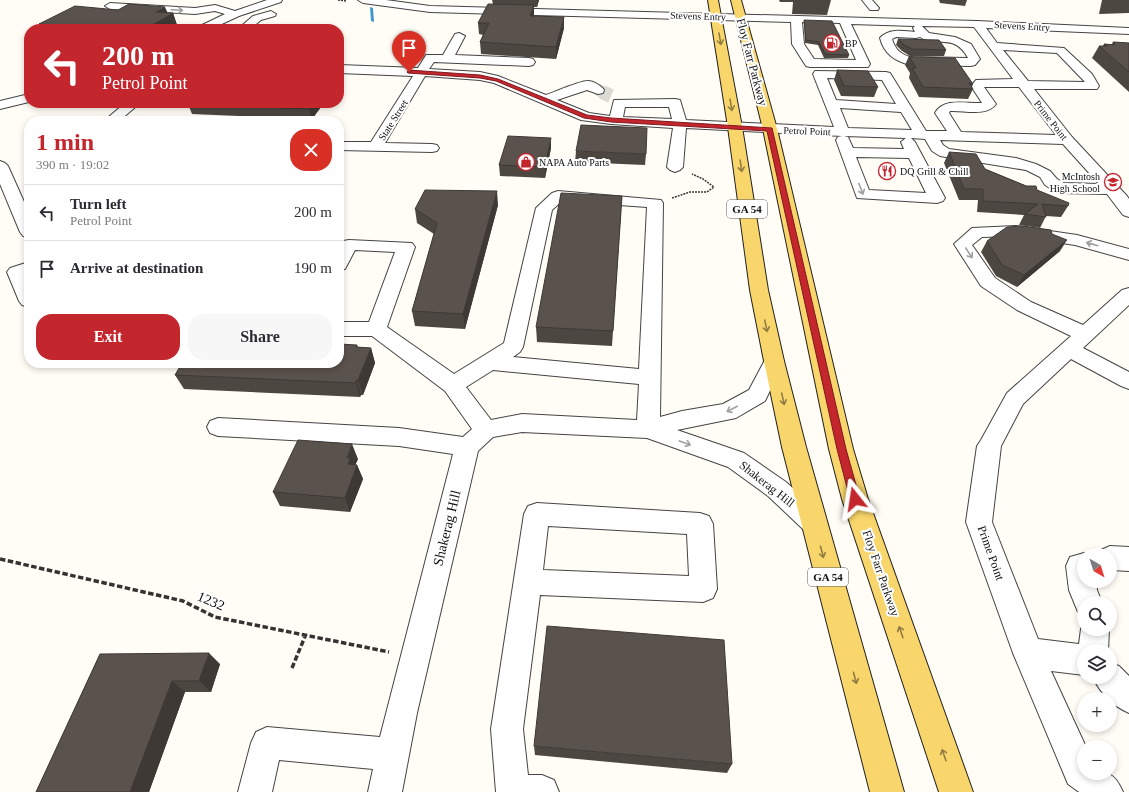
<!DOCTYPE html>
<html lang="en">
<head>
<meta charset="utf-8">
<style>
	:root { --surface:#fff; --page:#f7f7f7; --text:#2b2b33; --muted:#7c7c81; --line:#e1e1e2; --accent:#c4262e }
	body { margin:0; font-family:"Times New Roman",serif; background:var(--page); color:var(--text); height:100vh; display:flex; flex-direction:column; font-size:15px; white-space:nowrap }
	* { box-sizing:border-box; margin:0 }
	p { font-size:13px; color:var(--muted) }
	.icon { flex:none; width:22px; height:22px; fill:none; stroke:currentColor; stroke-width:2; stroke-linecap:round; stroke-linejoin:round }
	.map { position:relative; flex:1; overflow:hidden }
	.drawer { position:absolute; left:24px; top:116px; width:320px; height:252px; display:flex; flex-direction:column; background:var(--surface); border-radius:16px; box-shadow:0 2px 6px #0003 }
	.drawer>* { flex:none }
	.hud { position:absolute; left:24px; top:24px; width:320px; height:84px; border-radius:16px; box-shadow:0 2px 6px #0003; background:#c4262e; color:#fff; overflow:hidden }
	.needle { width:26px; rotate:141deg }
	.tools { position:absolute; left:1077px; top:548px; display:grid; gap:8px }
	.tools a { display:grid; place-items:center; width:40px; height:40px; border-radius:50%; background:var(--surface); box-shadow:0 2px 6px #0003; font-size:20px }
	.pin { position:absolute; display:grid; place-items:center; width:34px; height:34px; color:#fff; margin:-41px -17px; border-radius:50% 50% 50% 0; rotate:-45deg; box-shadow:0 0 4px #0007 }
	.pin .icon { rotate:45deg }
	.me { position:absolute; width:44px; margin:-22px; rotate:345deg; stroke-linejoin:round; filter:drop-shadow(0 0 3px #0008) }
	.turn { display:flex; align-items:center; gap:14px; height:84px; padding:0 12px; font-size:18px }
	.turn .icon { width:52px; height:52px; stroke-width:2.5 }
	.turn b { display:block; font-size:28px; line-height:34px }
	.round { display:grid; place-items:center; flex:none; width:42px; height:42px; border-radius:16px; background:var(--page) }
	.headline { display:flex; align-items:center; justify-content:space-between; height:68px; padding:0 12px }
	h1 { font-size:24px; font-weight:600; line-height:30px; color:var(--accent) }
	.primary-button { display:flex; gap:8px; margin-top:auto; padding:8px 12px }
	.primary-button a { flex:1; height:46px; border-radius:16px; background:var(--accent); color:#fff; font-size:16px; font-weight:600; line-height:46px; text-align:center }
	.primary-button a+a { background:var(--page); color:var(--text) }
	ul { padding:0; list-style:none }
	li { display:flex; align-items:center; gap:12px; height:56px; padding:0 12px; border-top:1px solid var(--line) }
	li div { flex:1 }
	li b { display:block; font-size:15px }
	li em { font-style:normal }
	.map>svg:first-child { display:block }
</style>
</head>
<body>
<div class="map">
<svg width="1129" height="792" viewBox="0 0 1129 792">
	<rect width="100%" height="100%" fill="#fffdf5"/>
	<g fill="none" stroke-linecap="round" stroke-linejoin="round">
		<path fill="#3f96cf" fill-rule="evenodd" d="M370 7 373 8 374 22 371 21Z"/>
		<path stroke="#dbdad3" stroke-width="12" stroke-dasharray="12 5.5" stroke-linecap="butt" d="M598 90 604 93"/>
		<path stroke="#dbdad3" stroke-width="14" stroke-dasharray="14 8" stroke-linecap="butt" d="M602 92 611 96"/>
		<g stroke="#444" stroke-width="2">
			<path id="minor" d="M267 0H282L281 2 239 16 211 29H197L198 27 225 14 215 11 195 14 110 9 105 6 110 3 195 8 215 5 235 11Z
				M358 0H386L430 6 977 21 1129 28V34L986 28 997 43 1064 48 1092 74 1099 86 1097 89H1034L1072 137 1127 196 1129 199V217L1123 215 1107 194 1060 193 1054 191 1045 185 1040 177 1026 170 940 156 932 151 925 139 911 138 915 142 945 198 943 201 937 203 857 198 836 140 838 137 842 136 686 128 683 167 680 170 675 172 670 170 667 167 673 128 611 124 581 120 494 83 480 80 425 76 385 143 432 144 437 145 439 148 437 151 432 152 339 150V142H371L413 76 339 73V65L418 68 426 55H443L455 34 459 33 465 36 455 55 529 58 533 59 535 62 533 65 529 66 434 62 429 69 480 72 498 76 546 95C555 92 579 81 588 81 593 81 602 86 604 90L603 93 598 94 587 90 557 100 589 113 610 116 614 100 675 99 680 100 686 120 834 127 813 74 815 71 886 72 890 73 926 131H947L935 113C944 97 967 104 982 103L971 86 976 80 1013 79 974 27 922 26 929 33 955 37 971 44 980 59 975 65 971 66 910 65C895 61 884 54 880 38 889 28 904 31 915 32L913 28 915 26 851 24 870 64 868 67H810L806 66 792 44 791 22 430 12 363 3ZM802 22 840 23 856 60 814 59 804 44ZM896 37 916 38 920 37C936 48 954 32 968 58L910 57C900 54 895 49 892 39ZM1003 50 1057 53 1085 82 1028 81ZM827 78 882 80 896 104 836 100ZM984 87H1019L1056 135 961 132 949 113 950 111C963 110 987 117 996 104ZM625 107H669L672 119 623 117ZM840 108 901 112 912 130 848 128ZM844 136 906 138 901 142 904 149 853 148 848 137ZM940 140 1063 144 1099 184 1064 183 1057 179 1050 171 1036 164 1016 158 949 149 943 145ZM856 157 909 158 926 193 869 190Z
				M862 0H872L879 8 878 10H870Z
				M271 11 276 14 275 16 261 20 250 29H238L253 16Z
				M29 94V102L0 109V101Z
				M125 103H140L119 121H104Z
				M0 161 5 163 8 166 29 213V237L23 236 20 232 0 184Z
				M558 191 661 200 663 203 660 417 682 411 723 404 749 390 767 356 774 354 781 356 784 361 765 401 736 418 677 430 744 453 786 482 823 515 827 523 823 531 814 534 805 531 768 496 728 467 647 438 522 432 493 437 478 451 417 713 402 792H368L373 769 279 760 272 792H238L251 743 256 732 267 727 380 737 453 454 399 446 218 436 210 433 207 427 210 421 218 418 399 428 463 437 472 429 445 391 372 336H339V322H369L395 252 355 250 345 269 339 270V247L343 241 349 240 412 243 415 247 387 327 454 374 504 343 536 208 552 193ZM562 201 647 207 639 369 513 357 520 352 523 347 552 210ZM493 370 639 384 637 420 522 414 491 420 466 387Z
				M1016 226 1077 235 1129 249V260L1075 245 1016 236 982 237 972 245 995 278 1031 302 1083 325 1122 290 1129 288V305L1083 348 1129 372V389L1121 386 1071 359 1023 404 1001 446 992 522 1038 639 1079 644 1081 629 1084 621V629H1109L1108 651H1084V675L1051 671 1086 747H1084V773C1106 773 1113 769 1123 792H1079L1068 784 1013 653 966 522 977 446 981 440 1007 393 1071 336 1017 310 981 286 954 244 972 228Z
				M29 262V273L26 274 29 280V307L22 305 19 301 7 272 10 268Z
				M537 503 700 513 709 516 713 524 717 589 713 598 703 602 540 595 523 729 528 775H542L554 780 559 792H496L491 729 524 514 528 506ZM548 526 687 534 689 576 543 570Z
				M1110 546 1129 547V571L1110 570V555H1098L1101 550Z
				M1084 553 1090 555H1084V581H1096L1097 590 1102 603H1084V615L1078 612 1069 590 1066 566 1070 557Z
				M1110 663 1119 666 1129 676V713C1113 706 1100 693 1093 677H1110Z"/>
		</g>
		<g stroke="#222" stroke-width="2">
			<path id="major" d="M708 0H718L742 127 768 290 784 361 806 447 904 792H870L782 447 764 361 750 290 728 127Z
				M731 0H741L777 129 853 449 868 499 973 792H939L842 499 829 449 763 129Z"/>
		</g>
		<path stroke="#333" stroke-width="1.5" stroke-dasharray="2 1" stroke-linecap="butt" d="M338 0 346 1
			M672 198 690 192H707L714 187 703 179 692 174"/>
		<path stroke="#333" stroke-width="3.5" stroke-dasharray="5.5 2.5" stroke-linecap="butt" d="M0 559 183 601 215 617 389 652
			M292 668 306 634"/>
		<use href="#minor" fill="#fff" fill-rule="evenodd"/>
		<use href="#major" fill="#f9d66b" fill-rule="evenodd"/>
	</g>
	<path fill="#4d4742" d="M492 0H539L537 7H534V16L564 28 556 59 481 54 480 42 483 35 479 34 478 23 493 4Z
		M779 0H831L827 15 792 14 793 2H780Z
		M939 0H967L965 6 940 3Z
		M1102 0H1129V13L1099 14Z
		M167 13H173L177 25 170 29H42L39 24Z
		M804 20 849 55 848 58H824L818 45 805 43 804 24Z
		M898 39 946 50 944 56H910L902 51 896 45Z
		M1113 42 1129 43V92L1092 58 1099 46H1103L1104 44H1112Z
		M909 56 973 84 972 87 973 89 968 99 919 97 909 78 910 73 905 65Z
		M837 70 878 87 874 97 841 96 834 80Z
		M324 103 312 119 192 114 188 104Z
		M551 148 545 178 500 176 499 165Z
		M576 151 646 154 645 165 575 162Z
		M949 152 985 169 1037 190 1068 206 1061 217 1046 216 1040 228 1019 225 1024 215 977 212 978 200H959L944 163Z
		M622 196 612 346 537 342 536 327Z
		M498 205 465 329 415 326 412 311 434 234 417 223 415 209Z
		M1052 234 1060 251 1017 287 996 276 981 252 987 241Z
		M357 345 358 347 371 348 375 363 363 395H361L360 397 184 389 175 375Z
		M358 459 355 465H357L363 479 350 512 280 506 273 492Z
		M100 654 220 664 211 692H185L149 792H36Z
		M534 746 732 764 727 773 535 755Z"/>
	<path fill="#3f3936" d="M537 0H539L537 7Z
		M534 5V16H530Z
		M165 7 169 16 173 13 177 25 170 29H146L156 12Z
		M564 17V28L556 59V47Z
		M314 103H324L312 119 309 109Z
		M551 138V148L545 178V167Z
		M497 191 498 205 465 329 463 314Z
		M1067 240 1060 251 1017 287 1024 275Z
		M371 348 375 363 363 395 358 380Z
		M356 380 361 395 360 397 356 383Z
		M352 444 358 459 354 468 357 465 363 479 350 512 345 498 348 464 347 458Z
		M209 653 220 664 211 692 199 681Z
		M172 681 185 692 149 792H130Z"/>
	<path fill="#5a524d" stroke="#3f3936" d="M129 4 165 7 156 12 173 13 146 29H100L39 24 75 6 118 10Z
		M488 4 534 5 530 16 564 17 556 47 480 42 489 23H478Z
		M804 20 832 21 849 55 825 54 819 42 806 40Z
		M898 39 939 40 946 50 913 49 904 45Z
		M1113 42 1129 43V72L1099 46H1107L1104 44 1115 45Z
		M909 56 913 57 955 58 973 84 969 83 973 89 923 87 912 68H916Z
		M837 70 868 71 878 87 844 86Z
		M189 103H314L309 109 188 104Z
		M581 125 647 128 646 154 576 151Z
		M508 136 551 138 545 167 499 165Z
		M949 152 976 154 985 169 1026 186H1036L1037 190 1069 203 1068 206 1042 204 1046 217 1025 214 1038 204 983 201V189H964Z
		M425 190 497 191 463 314 412 311 437 223 415 209Z
		M561 193 622 196 613 331 536 327Z
		M1022 226 1051 230 1052 234 1067 240 1024 275 1002 265 987 241 1007 227Z
		M339 344 357 345 356 347 371 348 358 380H356V383L175 375 182 363H339Z
		M298 440 352 444 347 458H351L348 464 357 465 345 498 273 492Z
		M547 626 724 640 732 764 534 746Z
		M209 653 199 681H172L130 792H36L100 654Z"/>
	<defs><path id="oneway-shaft" d="M-6 0H5M1.5-3L5.5 0L1.5 3" fill="none" stroke-width="1.6" stroke-linecap="round" stroke-linejoin="round"/></defs>
	<g stroke="#a0a0a0">
		<use href="#oneway-shaft" transform="translate(177 10) rotate(3)"/>
		<use href="#oneway-shaft" transform="translate(861 189) rotate(69)"/>
		<use href="#oneway-shaft" transform="translate(1092 244) rotate(-164)"/>
		<use href="#oneway-shaft" transform="translate(969 253) rotate(57)"/>
		<use href="#oneway-shaft" transform="translate(732 409) rotate(153)"/>
		<use href="#oneway-shaft" transform="translate(685 443) rotate(20)"/>
	</g>
	<g stroke="#917d42">
		<use href="#oneway-shaft" transform="translate(720 39) rotate(80)"/>
		<use href="#oneway-shaft" transform="translate(731 105) rotate(80)"/>
		<use href="#oneway-shaft" transform="translate(741 166) rotate(82)"/>
		<use href="#oneway-shaft" transform="translate(766 326) rotate(78)"/>
		<use href="#oneway-shaft" transform="translate(783 399) rotate(77)"/>
		<use href="#oneway-shaft" transform="translate(822 552) rotate(75)"/>
		<use href="#oneway-shaft" transform="translate(901 632) rotate(-109)"/>
		<use href="#oneway-shaft" transform="translate(855 678) rotate(75)"/>
		<use href="#oneway-shaft" transform="translate(944 755) rotate(-109)"/>
	</g>
	<path fill="#c4262e" stroke="#7f191e" d="M409 70 480 75 498 79 587 115 611 118 772 128 846 449 860 499 859 502 855 503 851 502 850 499 837 449 767 131 611 122 584 118 496 81 480 78 408 73 407 72Z"/>
	<defs>
		<g id="fuel-ring" transform="scale(0.9)"><circle r="9.5" fill="#fff" stroke="#c4262e" stroke-width="1.5"/><path d="M-5.5-6h7V0h2V4h1.3V-2.5L3-4.5l.8-.8L6-3V5H2.5V1h-1V6h-7ZM-4.2-4.7v3.2H.2V-4.7Z" fill="#c4262e"/></g>
		<g id="shop-ring" transform="scale(0.9)"><circle r="9.5" fill="#fff" stroke="#c4262e" stroke-width="1.5"/><path d="M-5-2.5h2.3a2.7 3.5 0 0 1 5.4 0H5L5.5 6h-11ZM-1.5-2.5h3a1.5 2.3 0 0 0-3 0Z" fill="#c4262e"/></g>
		<g id="restaurant-ring" transform="scale(0.9)"><circle r="9.5" fill="#fff" stroke="#c4262e" stroke-width="1.5"/><path d="M-5-6h1v4h1v-4h1v4h1v-4h1v5L-1.5 .5V6h-2V.5L-5-1ZM5-6V6H3V1.5H1.5Q1.5-4 5-6Z" fill="#c4262e"/></g>
		<g id="school-ring" transform="scale(0.9)"><circle r="9.5" fill="#fff" stroke="#c4262e" stroke-width="1.5"/><path d="M0-5L7-2L0 1L-7-2ZM-4 1L0 2.5L4 1V4Q0 6-4 4Z" fill="#c4262e"/></g>
	</defs>
	<g fill-rule="evenodd">
		<use href="#fuel-ring" x="832" y="43"/>
		<use href="#shop-ring" x="526" y="162"/>
		<use href="#restaurant-ring" x="887" y="171"/>
		<use href="#school-ring" x="1113" y="182"/>
	</g>
	<g text-anchor="middle" dominant-baseline="central" stroke-width="4" stroke-linejoin="round" paint-order="stroke">
		<g font-size="10" fill="#111" stroke="#fff">
			<text transform="translate(698 16) rotate(2)">Stevens Entry</text>
			<text transform="translate(1022 26) rotate(3)">Stevens Entry</text>
			<text transform="translate(393 120) rotate(-58)">State Street</text>
			<text transform="translate(1051 120) rotate(52)">Prime Point</text>
			<text transform="translate(807 131) rotate(2)">Petrol Point</text>
		</g>
		<g font-size="10" fill="#111" stroke="#fff" text-anchor="start">
			<text x="845" y="43">BP</text>
			<text x="539" y="162">NAPA Auto Parts</text>
			<text x="900" y="171">DQ Grill &amp; Chill</text>
			<text x="1100" y="176" text-anchor="end">McIntosh<tspan x="1100" dy="12">High School</tspan></text>
		</g>
		<g fill="#fff" stroke="#585858" stroke-width="1">
			<rect x="727" y="200" width="40" height="18" rx="3"/>
			<rect x="808" y="568" width="40" height="18" rx="3"/>
		</g>
		<g font-size="11" font-weight="bold" fill="#111">
			<text x="747" y="209">GA 54</text>
			<text x="828" y="577">GA 54</text>
		</g>
		<g font-size="12" fill="#111" stroke="#fff">
			<text transform="translate(752 62) rotate(75)">Floy Farr Parkway</text>
			<text transform="translate(767 484) rotate(38)">Shakerag Hill</text>
			<text transform="translate(991 553) rotate(70)">Prime Point</text>
			<text transform="translate(881 573) rotate(71)">Floy Farr Parkway</text>
		</g>
		<g font-size="14" fill="#111" stroke="#fff">
			<text transform="translate(447 528) rotate(-76)">Shakerag Hill</text>
			<text transform="translate(211 601) rotate(23)">1232</text>
		</g>
	</g>
</svg>
<div class="tools">
<a><svg class="needle" viewBox="-14 -14 28 28"><path d="M0-13l5 13h-10z" fill="#e53935"/><path d="M0 13l5-13h-10z" fill="#7c7c81"/></svg></a>
<a><svg class="icon" aria-label="search" viewBox="0 0 24 24"><circle cx="10" cy="10" r="6"/><path d="M15 15l6 6"/></svg></a>
<a><svg class="icon" aria-label="layers" viewBox="0 0 24 24"><path d="M12 4l9 5-9 5-9-5zM3 14l9 5 9-5"/></svg></a>
<a>+</a>
<a>−</a>
</div>
<div class="pin" style="left:409px;top:72px;background:#d93025"><svg class="icon" aria-label="arrive" viewBox="0 0 24 24"><path d="M6 21V4h12l-3 4 3 4H6"/></svg></div>
<svg class="me" style="left:855px;top:499px" viewBox="-20 -20 40 40"><path d="M0-17L14 15 0 8-14 15z" fill="#c4262e" stroke="#fff" stroke-width="4"/></svg>
<div class="hud">
<div class="turn"><svg class="icon" aria-label="left" viewBox="0 0 24 24"><path d="M17 20v-9H6M10 6l-5 5 5 5"/></svg><div><b>200 m</b>Petrol Point</div></div>
</div>
<section class="drawer">
<div class="headline"><div><h1>1 min</h1><p>390 m · 19:02</p></div><a class="round" style="background:#d93025;color:#fff"><svg class="icon" aria-label="close" viewBox="0 0 24 24"><path d="M6 6l12 12M18 6L6 18"/></svg></a></div>
<ul>
<li><svg class="icon" aria-label="left" viewBox="0 0 24 24"><path d="M17 20v-9H6M10 6l-5 5 5 5"/></svg><div><b>Turn left</b><p>Petrol Point</p></div><em>200 m</em></li>
<li><svg class="icon" aria-label="arrive" viewBox="0 0 24 24"><path d="M6 21V4h12l-3 4 3 4H6"/></svg><div><b>Arrive at destination</b></div><em>190 m</em></li>
</ul>
<div class="primary-button"><a>Exit</a><a>Share</a></div>
</section>
</div>
</body>
</html>
